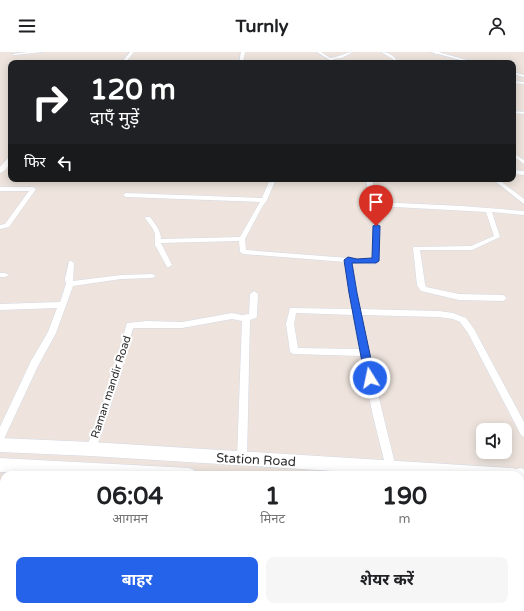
<!DOCTYPE html>
<html lang="hi">
<head>
<meta charset="utf-8">
<style>
	:root { --surface:#fff; --page:#f6f6f6; --text:#202124; --muted:#757577; --accent:#2563eb }
	body { margin:0; font-family:"Varela Round","Noto Sans Devanagari",sans-serif; background:var(--page); color:var(--text); height:100vh; display:flex; flex-direction:column; font-size:15px; white-space:nowrap }
	* { box-sizing:border-box; margin:0 }
	p { font-size:13px; color:var(--muted) }
	.icon { flex:none; width:22px; height:22px; fill:none; stroke:currentColor; stroke-width:2; stroke-linecap:round; stroke-linejoin:round }
	.map { position:relative; flex:1; overflow:hidden }
	.side { position:absolute; left:0px; top:419px; width:524px; height:140px; display:flex; flex-direction:column; background:var(--surface); border-radius:12px 12px 0 0; box-shadow:0 2px 10px #0003 }
	.side>* { flex:none }
	.banner { position:absolute; left:8px; top:8px; width:508px; height:122px; border-radius:8px; box-shadow:0 2px 10px #0003; background:#202124; color:#fff; overflow:hidden }
	.controls { position:absolute; left:476px; top:371px; display:grid; gap:8px }
	.controls a { display:grid; place-items:center; width:36px; height:36px; border-radius:8px; background:var(--surface); box-shadow:0 2px 10px #0003; font-size:20px }
	.pin { position:absolute; display:grid; place-items:center; width:34px; height:34px; color:#fff; margin:-41px -17px; border-radius:50% 50% 50% 0; rotate:-45deg; box-shadow:0 0 4px #0007 }
	.pin .icon { rotate:45deg }
	.me { position:absolute; width:44px; margin:-22px; rotate:350deg; stroke-linejoin:round; filter:drop-shadow(0 0 3px #0008) }
	.turn { display:flex; align-items:center; gap:14px; height:84px; padding:0 16px; font-size:18px }
	.turn .icon { width:52px; height:52px; stroke-width:2.5 }
	.turn b { display:block; font-size:28px; line-height:34px }
	.then { display:flex; align-items:center; height:38px; padding:0 16px; background:#0003; gap:8px; font-size:15px }
	.eta { display:flex; justify-content:space-evenly; align-items:center; height:68px; text-align:center }
	.eta b { font-size:24px; font-weight:700; line-height:28px }
	.cta { display:flex; gap:8px; margin-top:auto; padding:8px 16px }
	.cta a { flex:1; height:46px; border-radius:8px; background:var(--accent); color:#fff; font-size:16px; font-weight:700; line-height:46px; text-align:center }
	.cta a+a { background:var(--page); color:var(--text) }
	header { display:flex; justify-content:space-between; align-items:center; height:52px; padding:0 16px; background:var(--surface); font-size:18px; font-weight:700 }
	.map>svg:first-child { display:block }
</style>
</head>
<body>
<header><svg class="icon" aria-label="menu" viewBox="0 0 24 24"><path d="M4 6h16M4 12h16M4 18h16"/></svg>Turnly<svg class="icon" aria-label="person" viewBox="0 0 24 24"><circle cx="12" cy="8" r="4"/><path d="M4 21q1-7 8-7t8 7"/></svg></header>
<div class="map">
<svg width="524" height="559" viewBox="0 0 524 559">
	<rect width="100%" height="100%" fill="#eee4dd"/>
	<g fill="none" stroke-linecap="round" stroke-linejoin="round">
		<g stroke="#d2dae5" stroke-width="1">
			<path id="street" d="M28 0H43L14 3 12 2Z
				M241 0H245L243 11H239Z
				M317 0H321L330 6C338 5 347 0 353 0L342 6 333 7 335 9 333 10Z
				M381 0C389 0 395 4 398 11H394L393 7Z
				M437 0H441L434 3Z
				M513 29 524 30V32L513 31Z
				M513 59 524 60V62L513 61Z
				M513 101 524 108V112L513 104Z
				M270 127H276L267 148 262 155 245 187 246 198 348 206 357 208H373V168L366 127H372L377 150 462 154 524 159V163L492 160 500 185 472 198H420L425 232 426 235 459 242 503 243 507 246 503 249 459 248 421 239 417 233 413 196 414 195 471 194 494 184 486 160 377 154 380 178 379 209 374 212 352 211 360 257 439 259 453 261 466 266 474 277 524 370V385L521 383 468 281 460 270 453 267 439 265 361 263 377 338 396 416 395 420 391 421 387 420 373 364 361 304 294 302 291 301 290 299 286 272 290 256 352 257 345 210 243 202 240 200 239 189 161 191 172 213 169 215H167L155 193V182L153 177 145 166 146 165H150C155 172 161 178 161 187L240 185 260 150 126 145 123 143 126 141 262 146ZM296 261 353 263 359 297 298 296 294 272Z
				M492 127H498L524 147V152Z
				M0 135H33L36 137 9 175 0 177V173L5 172 29 139H0Z
				M69 209H71L74 211 73 229 121 223 152 222 156 224 152 226 121 227 73 234 56 281 38 314 3 389 0 391V375L31 309 48 280 57 256 0 258V252L60 250 66 232 65 227Z
				M0 221H5L9 223 5 225H0Z
				M254 239 258 242 257 264 256 266 250 268 247 407 246 411 242 412 238 411 237 407 242 269 232 267 182 276H133L118 331 96 397 95 401 91 402 87 401 86 397 110 331 127 271 147 269 182 270 232 261 242 263 249 262 250 242Z
				M0 517 4 518V530L0 529Z
				M23 555H36L35 559H22Z
				M266 555H278V559H266Z
				M403 555H416L417 559H404Z"/>
		</g>
		<g stroke="#d2dae5" stroke-width="1">
			<path id="secondary" d="M130 0H134L125 11H121Z
				M431 0H438L478 11H471Z
				M513 20 524 23V25L513 22Z
				M11 104C11 111 7 119 0 121V115L9 105Z
				M513 118 524 119V123L513 122Z
				M408 127H450L446 129H412Z
				M0 386 91 390 512 416 516 417 520 416 524 417V431L520 430V423H397L91 404 0 400Z
				M0 406 189 416 194 418 196 423H54L0 420Z
				M520 437 524 438V452L520 451Z"/>
		</g>
		<use href="#street" fill="#fff" fill-rule="evenodd"/>
		<use href="#secondary" fill="#fff" fill-rule="evenodd"/>
	</g>
	<path fill="#2563eb" stroke="#184099" d="M376 172 380 174 379 209 376 211H352L357 241 375 326 373 329 370 331 366 329 365 326 349 241 344 208 348 205 357 207 372 206 373 174Z"/>
	<g text-anchor="middle" dominant-baseline="central" stroke-width="4" stroke-linejoin="round" paint-order="stroke">
		<g font-size="11" fill="#2c2c2c" stroke="#fff">
			<text transform="translate(111 335) rotate(-72)">Raman mandir Road</text>
		</g>
		<g font-size="13" fill="#2c2c2c" stroke="#fff">
			<text transform="translate(256 408) rotate(3)">Station Road</text>
		</g>
	</g>
</svg>
<div class="controls">
<a><svg class="icon" aria-label="sound" viewBox="0 0 24 24"><path d="M4 9h4l5-4v14l-5-4H4zM17 9q2 3 0 6"/></svg></a>
</div>
<div class="pin" style="left:376px;top:174px;background:#d93025"><svg class="icon" aria-label="arrive" viewBox="0 0 24 24"><path d="M6 21V4h12l-3 4 3 4H6"/></svg></div>
<svg class="me" style="left:370px;top:326px" viewBox="-20 -20 40 40"><circle r="17" fill="#2563eb" stroke="#fff" stroke-width="3"/><path d="M0-11L8 9 0 5-8 9z" fill="#fff"/></svg>
<div class="banner">
<div class="turn"><svg class="icon" aria-label="right" viewBox="0 0 24 24"><path d="M7 20v-9h11M14 6l5 5-5 5"/></svg><div><b>120 m</b>दाएँ मुड़ें</div></div>
<div class="then">फिर<svg class="icon" aria-label="left" viewBox="0 0 24 24"><path d="M17 20v-9H6M10 6l-5 5 5 5"/></svg></div>
</div>
<section class="side">
<div class="eta">
<div><b>06:04</b><p>आगमन</p></div>
<div><b>1</b><p>मिनट</p></div>
<div><b>190</b><p>m</p></div>
</div>
<div class="cta"><a>बाहर</a><a>शेयर करें</a></div>
</section>
</div>
</body>
</html>
